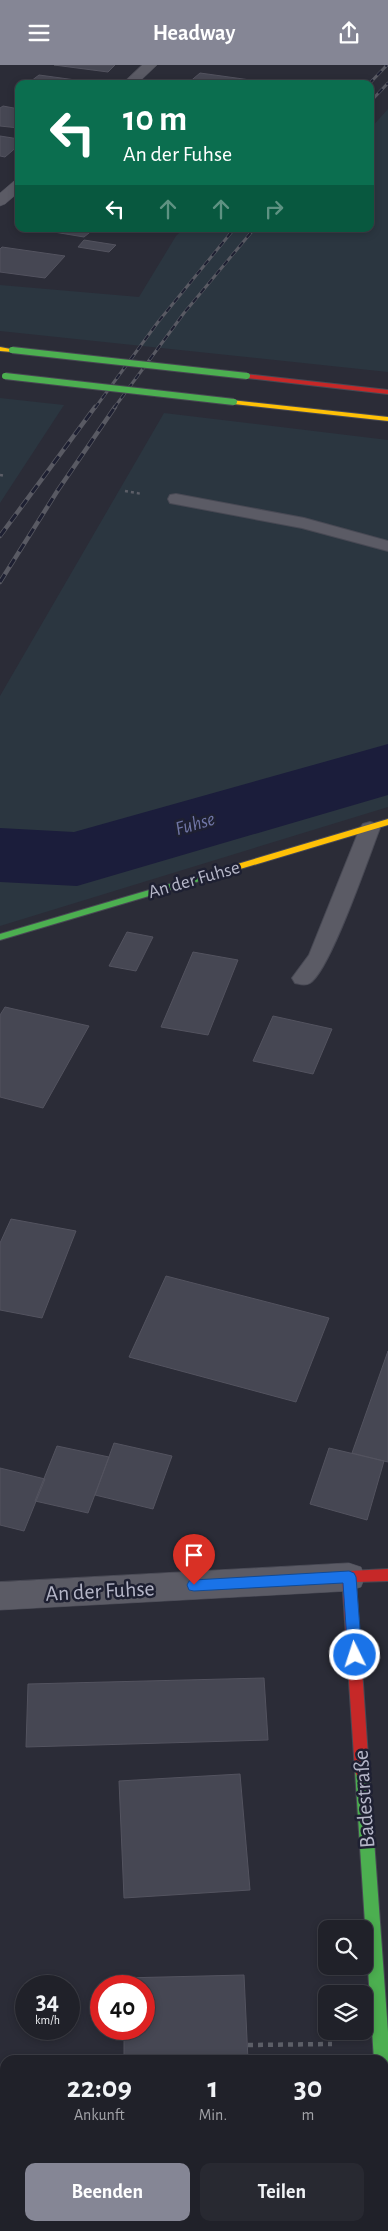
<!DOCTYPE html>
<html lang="de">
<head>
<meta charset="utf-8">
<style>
	:root { --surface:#202129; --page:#282931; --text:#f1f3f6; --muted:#a2a3a8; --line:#3d3e46; --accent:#858695 }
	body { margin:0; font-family:"Alegreya Sans",sans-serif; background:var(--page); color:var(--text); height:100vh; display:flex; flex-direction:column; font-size:19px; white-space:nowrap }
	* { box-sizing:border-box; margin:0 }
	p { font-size:16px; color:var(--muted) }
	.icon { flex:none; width:28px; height:28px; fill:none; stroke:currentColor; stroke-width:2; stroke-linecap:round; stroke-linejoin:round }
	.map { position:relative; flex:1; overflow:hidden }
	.side { position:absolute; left:0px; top:1990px; width:389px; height:176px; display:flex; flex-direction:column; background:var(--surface); border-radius:15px 15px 0 0; box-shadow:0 2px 8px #0003,0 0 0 1px var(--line) }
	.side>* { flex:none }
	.top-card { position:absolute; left:15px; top:15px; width:359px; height:152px; border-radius:10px; box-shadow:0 2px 8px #0003,0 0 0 1px var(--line); background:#0b6e4f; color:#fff; overflow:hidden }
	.fabs { position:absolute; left:318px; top:1855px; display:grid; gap:10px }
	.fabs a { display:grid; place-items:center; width:55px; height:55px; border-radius:10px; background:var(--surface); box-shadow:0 2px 8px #0003,0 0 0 1px var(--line); font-size:25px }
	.speed { position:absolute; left:15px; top:1910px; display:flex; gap:10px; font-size:25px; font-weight:700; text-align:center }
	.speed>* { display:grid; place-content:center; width:65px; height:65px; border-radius:50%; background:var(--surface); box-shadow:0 2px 8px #0003,0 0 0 1px var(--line); line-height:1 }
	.speed small { font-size:12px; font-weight:400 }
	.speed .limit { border:8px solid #d22; background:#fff; color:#111 }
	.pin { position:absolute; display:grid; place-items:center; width:42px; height:42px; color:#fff; margin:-51px -21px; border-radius:50% 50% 50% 0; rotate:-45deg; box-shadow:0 0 5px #0007 }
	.pin .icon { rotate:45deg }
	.me { position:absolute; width:55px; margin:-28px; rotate:356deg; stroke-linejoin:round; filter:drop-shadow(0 0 4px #0008) }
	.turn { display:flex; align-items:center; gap:18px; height:105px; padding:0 25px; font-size:22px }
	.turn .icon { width:65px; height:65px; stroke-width:2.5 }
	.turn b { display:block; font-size:35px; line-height:42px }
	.lanes { display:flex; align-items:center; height:48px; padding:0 25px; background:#0003; justify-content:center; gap:25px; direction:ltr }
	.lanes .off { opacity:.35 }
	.eta { display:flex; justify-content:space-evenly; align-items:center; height:85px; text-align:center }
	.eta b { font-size:30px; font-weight:700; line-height:35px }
	.cta { display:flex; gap:10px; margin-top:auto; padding:10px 25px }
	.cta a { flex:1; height:58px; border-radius:10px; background:var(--accent); color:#fff; font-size:20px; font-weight:700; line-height:58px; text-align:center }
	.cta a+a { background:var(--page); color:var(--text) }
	header { display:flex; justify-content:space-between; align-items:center; height:65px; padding:0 25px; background:var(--accent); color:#fff; font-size:22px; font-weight:700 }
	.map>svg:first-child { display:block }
</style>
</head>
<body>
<header><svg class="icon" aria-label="menu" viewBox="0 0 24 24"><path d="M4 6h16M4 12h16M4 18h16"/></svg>Headway<svg class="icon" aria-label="share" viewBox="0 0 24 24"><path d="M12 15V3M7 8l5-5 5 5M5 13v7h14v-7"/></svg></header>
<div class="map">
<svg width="388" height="2166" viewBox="0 0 388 2166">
	<rect width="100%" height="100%" fill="#2b2c37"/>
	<path fill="#2b3640" d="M388 44V307L0 266V220L139 232 176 171 183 164H370V64Z
		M0 333 64 340 0 438Z
		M164 348 388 375V742L0 861V631Z"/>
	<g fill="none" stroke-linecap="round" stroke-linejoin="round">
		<path fill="#1b1d3b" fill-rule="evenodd" d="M388 679V730L77 821 0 817V763L74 767Z"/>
	</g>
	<path fill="#464753" stroke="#53535f" d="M54 0H115L108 7Z
		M200 8 272 18 187 19Z
		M39 10 83 16 80 19H27Z
		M3 41 19 44V63L0 61V43Z
		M0 71 19 74V80L5 92 0 91Z
		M36 164H94L84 172Z
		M84 175 116 180 109 187 78 182Z
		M2 182 65 191 45 213 0 207V184Z
		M127 867 153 872 136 906 109 901Z
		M193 887 238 895 208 970 161 962Z
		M5 942 89 961 43 1043 0 1032V950Z
		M273 951 332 964 313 1009 253 996Z
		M11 1154 76 1166 42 1253 0 1245V1178Z
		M166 1211 329 1253 296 1337 129 1292Z
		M388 1286V1397L352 1388Z
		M114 1378 172 1391 153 1444 95 1430Z
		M57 1381 109 1392 88 1448 35 1436Z
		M329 1383 384 1396 367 1455 310 1439Z
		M0 1403 45 1414 24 1466 0 1460Z
		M264 1613 268 1675 26 1682 28 1619Z
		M240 1709 250 1825 124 1833 119 1716Z
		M244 1910 248 1995H124V1964H144V1921H123V1913Z
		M159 2161H253V2166H132V2164Z"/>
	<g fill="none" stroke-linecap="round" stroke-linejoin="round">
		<g stroke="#484954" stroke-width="2">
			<path id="lane" d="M176 429 304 453 388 476V486L302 463 170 438 168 434 170 430Z
				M370 757 377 759 380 763C369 791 330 906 310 918 305 921 300 919 295 918L292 913 309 890 360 763 363 759Z"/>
		</g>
		<g stroke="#484954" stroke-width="1">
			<path id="street" d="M142 0H157L137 19H122Z
				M19 114V127L5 139 0 141V128L14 116Z
				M349 1498 361 1502 365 1512 361 1522 349 1526 0 1545V1517Z
				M384 2007 388 2009V2114L384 2112Z"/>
		</g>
		<g stroke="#484954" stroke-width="2">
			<path id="fast" d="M217 805 220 806 222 808 220 810 0 875V869Z
				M362 1699 367 1701 369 1706 388 1967V2000L384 2002V1995H374L355 1706 357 1701Z"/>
		</g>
		<g stroke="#484954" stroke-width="2">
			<path id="slow" d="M0 282 16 285 12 287 0 286Z
				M231 335 388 352V356L234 339 230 337Z
				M388 754V760L220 810H214L212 808 214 806Z"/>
		</g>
		<g stroke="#484954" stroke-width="2">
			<path id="jam" d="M244 309 388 325V329L247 313 243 311Z
				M388 1504V1516L356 1517 369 1706 367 1711 362 1713 357 1711 355 1706 342 1512 344 1508 349 1506Z"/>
		</g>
		<path stroke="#5c5e67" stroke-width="2.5" stroke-dasharray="3 3" stroke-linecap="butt" d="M0 410 5 411
			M125 426 142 429"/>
		<path stroke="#5c5e67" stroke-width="4.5" stroke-dasharray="5 5" stroke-linecap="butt" d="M248 1980 332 1979"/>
		<use href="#lane" fill="#5b5b65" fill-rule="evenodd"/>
		<use href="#street" fill="#5b5b65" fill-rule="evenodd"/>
		<use href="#fast" fill="#4caf50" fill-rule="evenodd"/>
		<use href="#slow" fill="#ffc107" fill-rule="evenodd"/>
		<use href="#jam" fill="#c62828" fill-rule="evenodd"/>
		<g stroke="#595a63" stroke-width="3">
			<path id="rail-far1" d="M369 19 387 0
				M370 37 388 18
				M95 343 158 257 234 164
				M114 343 184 248 254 164"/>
		</g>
		<g stroke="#595a63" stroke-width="4.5">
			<path id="rail" d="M0 471 95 342
				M0 517 58 425 115 342"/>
		</g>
		<use href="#rail-far1" stroke="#1e2032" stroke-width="2" stroke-dasharray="6" stroke-linecap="butt"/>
		<use href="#rail" stroke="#1e2032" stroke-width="3" stroke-dasharray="9" stroke-linecap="butt"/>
		<g stroke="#484853" stroke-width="8" stroke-linecap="butt">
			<path id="fast-bridge" d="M12 285 247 311
				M5 311 234 337"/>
		</g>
		<use href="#fast-bridge" stroke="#4caf50" stroke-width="6"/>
	</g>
	<path fill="#1a73e8" stroke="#114b97" d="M349 1506 354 1508 356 1512 362 1590 360 1594 355 1596 350 1594 348 1590 343 1518 194 1526 189 1525 187 1520 189 1516 194 1515Z"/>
	<g text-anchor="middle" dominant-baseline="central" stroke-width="5" stroke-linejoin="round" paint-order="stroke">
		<g font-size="19" fill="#b5b6c8" stroke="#1e2032">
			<text transform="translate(194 815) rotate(-16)">An der Fuhse</text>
		</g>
		<g font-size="20" font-style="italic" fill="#7076a6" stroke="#1e2032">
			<text transform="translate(195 759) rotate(-16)">Fuhse</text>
		</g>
		<g font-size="22" fill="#b5b6c8" stroke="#1e2032">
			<text transform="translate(100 1526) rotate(-3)">An der Fuhse</text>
			<text transform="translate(364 1734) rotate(-94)">Badestraße</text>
		</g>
	</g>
</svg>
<div class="fabs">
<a><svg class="icon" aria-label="search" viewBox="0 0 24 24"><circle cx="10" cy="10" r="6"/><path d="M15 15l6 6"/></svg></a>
<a><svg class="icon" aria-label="layers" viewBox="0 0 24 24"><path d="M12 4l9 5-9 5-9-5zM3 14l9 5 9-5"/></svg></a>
</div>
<div class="speed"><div>34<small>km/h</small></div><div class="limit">40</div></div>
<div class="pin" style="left:194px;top:1520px;background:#d93025"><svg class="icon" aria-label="arrive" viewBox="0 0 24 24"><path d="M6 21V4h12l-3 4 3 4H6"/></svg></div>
<svg class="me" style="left:355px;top:1590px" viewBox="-20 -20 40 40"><circle r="17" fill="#1a73e8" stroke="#fff" stroke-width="3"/><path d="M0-11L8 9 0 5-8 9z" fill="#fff"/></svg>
<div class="top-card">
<div class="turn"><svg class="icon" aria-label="left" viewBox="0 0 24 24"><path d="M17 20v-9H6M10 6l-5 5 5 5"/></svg><div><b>10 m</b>An der Fuhse</div></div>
<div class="lanes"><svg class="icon" aria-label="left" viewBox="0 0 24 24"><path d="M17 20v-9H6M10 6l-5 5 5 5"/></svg><svg class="icon off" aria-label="ahead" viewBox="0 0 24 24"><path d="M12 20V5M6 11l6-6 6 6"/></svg><svg class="icon off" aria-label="ahead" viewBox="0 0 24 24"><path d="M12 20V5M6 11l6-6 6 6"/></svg><svg class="icon off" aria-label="right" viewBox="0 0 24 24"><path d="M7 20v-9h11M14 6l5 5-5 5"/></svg></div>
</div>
<section class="side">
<div class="eta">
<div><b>22:09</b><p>Ankunft</p></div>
<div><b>1</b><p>Min.</p></div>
<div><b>30</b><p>m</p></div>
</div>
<div class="cta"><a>Beenden</a><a>Teilen</a></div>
</section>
</div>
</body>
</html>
